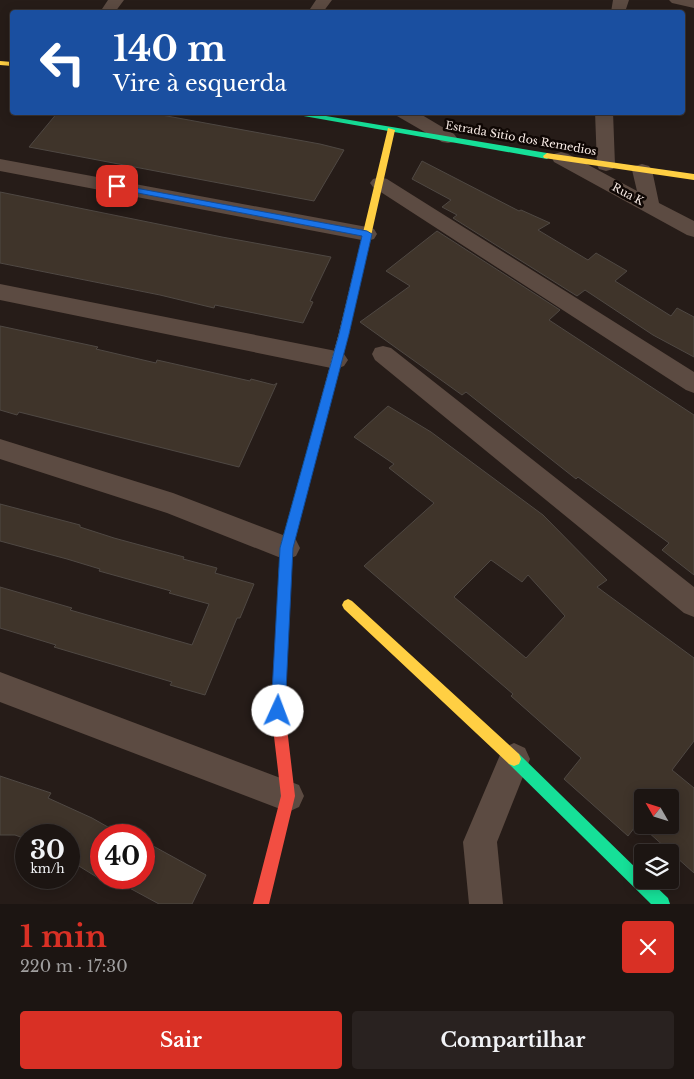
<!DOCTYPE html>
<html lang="pt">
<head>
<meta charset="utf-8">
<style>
	:root { --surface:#1c1512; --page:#292220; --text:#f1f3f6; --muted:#a09f9f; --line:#3a3432; --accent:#d93025 }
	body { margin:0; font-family:"Libre Baskerville",serif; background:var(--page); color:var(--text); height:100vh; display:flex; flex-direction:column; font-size:19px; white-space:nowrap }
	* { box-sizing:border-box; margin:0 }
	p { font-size:16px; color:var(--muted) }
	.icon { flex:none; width:28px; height:28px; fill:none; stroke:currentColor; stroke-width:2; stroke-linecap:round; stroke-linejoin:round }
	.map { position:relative; height:904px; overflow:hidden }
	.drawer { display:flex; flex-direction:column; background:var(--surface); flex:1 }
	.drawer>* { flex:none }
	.hud { position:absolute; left:10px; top:10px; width:675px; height:105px; border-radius:5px; box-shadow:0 2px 12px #0003,0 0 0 1px var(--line); background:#1a4fa0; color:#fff; overflow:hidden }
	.needle { width:32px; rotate:309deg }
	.controls { position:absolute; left:634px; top:789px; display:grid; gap:10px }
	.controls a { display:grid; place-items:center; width:45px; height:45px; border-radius:5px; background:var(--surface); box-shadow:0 2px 12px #0003,0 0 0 1px var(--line); font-size:25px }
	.speed { position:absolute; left:15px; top:824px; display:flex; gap:10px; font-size:25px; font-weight:700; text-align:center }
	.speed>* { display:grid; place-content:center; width:65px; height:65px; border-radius:50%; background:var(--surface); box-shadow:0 2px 12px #0003,0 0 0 1px var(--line); line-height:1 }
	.speed small { font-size:12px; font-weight:400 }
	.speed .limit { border:8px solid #d22; background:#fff; color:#111 }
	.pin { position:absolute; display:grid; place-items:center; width:42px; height:42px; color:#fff; margin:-21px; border-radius:10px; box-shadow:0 2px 8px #0006 }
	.me { position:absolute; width:55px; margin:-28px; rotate:2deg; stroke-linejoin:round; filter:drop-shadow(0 0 4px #0008) }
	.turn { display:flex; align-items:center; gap:18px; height:105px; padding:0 20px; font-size:22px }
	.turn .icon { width:65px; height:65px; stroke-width:2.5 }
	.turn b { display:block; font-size:35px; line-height:42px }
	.round { display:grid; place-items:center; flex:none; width:52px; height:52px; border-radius:5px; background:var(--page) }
	.summary { display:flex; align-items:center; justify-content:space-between; height:85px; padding:0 20px }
	h1 { font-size:30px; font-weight:800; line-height:38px; color:var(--accent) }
	.action { display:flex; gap:10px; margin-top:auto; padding:10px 20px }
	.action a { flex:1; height:58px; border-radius:5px; background:var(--accent); color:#fff; font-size:20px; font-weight:800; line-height:58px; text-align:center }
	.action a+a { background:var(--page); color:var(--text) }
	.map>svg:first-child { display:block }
</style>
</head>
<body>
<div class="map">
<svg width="694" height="904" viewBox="0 0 694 904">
	<rect width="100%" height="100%" fill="#261c18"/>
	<path fill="#3f342a" stroke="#4f4843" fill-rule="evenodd" d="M58 112H145L320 144 344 150 314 201 29 147Z
		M422 161 519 211 521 210 550 223 538 230 588 260 596 253 627 271 615 281 671 316 677 308 694 317V357L653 335 585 290 577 296 453 218 457 215 442 207 451 200 412 179Z
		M0 192 222 237 331 257 310 301 313 302 303 323 215 305 214 308 160 295 0 263Z
		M437 231 560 310 549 320 694 415V575L662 550 669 543 578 477 576 479 466 392 462 395 360 322 410 286 386 271Z
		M0 326 98 347 96 349 156 363 157 360 250 381 251 379 274 385 277 383 239 467 19 412 17 415 0 410Z
		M388 406 431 432 543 515 607 580 597 587 694 658V741L672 770 694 788V873L638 823 628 836 564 779 581 758 511 696 513 694 364 566 434 503 389 468 394 464 354 437ZM491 560 522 582 528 575 565 616 526 658 454 597ZM642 798H670V825H642Z
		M0 504 80 525V527L114 538 184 557 183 559 217 568 215 573 254 584 240 618H237L205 695 170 685 172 682 54 647 56 645 0 628V587L72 608 70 610 192 645 209 604 169 593 171 591 99 571 100 569 67 559 0 541Z
		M0 776 51 793 48 798 92 818 122 835H101L100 879 69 860V835H26V839L15 835H0Z
		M144 841 206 875 192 904H159L111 878H144Z"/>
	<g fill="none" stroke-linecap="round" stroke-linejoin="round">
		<path fill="#5c4b42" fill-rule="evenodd" d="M108 0H124L115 12H100Z
			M316 0H332L323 12H308Z
			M613 0H629L625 12H611Z
			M669 0H694V8L672 3Z
			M394 112H417L454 134 457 138 454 142 448 143 442 142 397 116Z
			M595 112H613L615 165 613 169 606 171 599 169 597 165Z
			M561 152 568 154 637 191 632 170 635 166 642 164 649 166 652 170 659 203 694 221V237L687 235 554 162 552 158 554 154Z
			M0 159 367 227 374 229 377 234 374 239 367 241 0 171Z
			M380 177 387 179 694 372V393L686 390 373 187 370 183 373 179Z
			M0 284 336 351 344 354 348 360 344 366 336 369 0 300Z
			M383 346 391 348 694 587V617L684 613 375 360 372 354 375 348Z
			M0 439 173 493 296 540 300 548 296 556 286 560 167 513 0 459Z
			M0 672 299 785 304 796 299 807 288 812 0 702Z
			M514 743 525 748 530 759 497 842 503 904H469L463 842 503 748Z"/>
		<path fill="#16e098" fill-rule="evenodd" d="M281 112H302L547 153 551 156 547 159Z
			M325 399 330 403 292 548 288 625 287 629 282 631 277 629 276 625 280 548 320 403Z
			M514 752 519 754 642 874V880H649L668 898 670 904H651L509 764 507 759 509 754Z"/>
		<path fill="#ffcf43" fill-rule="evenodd" d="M0 61 12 62V66L0 65Z
			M388 128 395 130 349 333 330 403 325 407 320 403 339 333Z
			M547 153 694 174V180L544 158 543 156Z
			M348 599 352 601 519 754 521 759 519 764 514 766 509 764 344 609 342 605 344 601Z"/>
		<path fill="#f24e42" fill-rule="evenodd" d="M282 619 287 621 288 625 285 711 295 796 269 904H253L281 796 271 711 276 625 277 621Z"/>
	</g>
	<path fill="#1a73e8" stroke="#114b97" d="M114 184 367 231 372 234 349 334 293 548 285 711 283 715 278 717 273 715 271 711 280 548 339 334 362 236 117 189 114 188Z"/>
	<g text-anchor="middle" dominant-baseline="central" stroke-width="5" stroke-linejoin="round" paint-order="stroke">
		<g font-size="11" fill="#f8ebe5" stroke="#0f0704">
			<text transform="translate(521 138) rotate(10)">Estrada Sitio dos Remedios</text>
			<text transform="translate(628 194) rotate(28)">Rua K</text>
		</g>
	</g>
</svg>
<div class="controls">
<a><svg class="needle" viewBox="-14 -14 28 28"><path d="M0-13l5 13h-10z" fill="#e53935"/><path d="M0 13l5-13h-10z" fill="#a09f9f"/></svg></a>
<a><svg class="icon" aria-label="layers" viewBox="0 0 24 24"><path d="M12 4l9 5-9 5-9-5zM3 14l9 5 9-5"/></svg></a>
</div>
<div class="speed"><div>30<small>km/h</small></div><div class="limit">40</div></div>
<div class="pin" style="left:117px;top:186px;background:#d93025"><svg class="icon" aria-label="arrive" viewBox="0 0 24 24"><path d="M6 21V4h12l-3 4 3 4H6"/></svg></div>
<svg class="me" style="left:278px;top:711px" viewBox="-20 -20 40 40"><circle r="19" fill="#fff"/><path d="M0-13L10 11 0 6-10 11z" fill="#1a73e8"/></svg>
<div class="hud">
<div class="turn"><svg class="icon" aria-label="left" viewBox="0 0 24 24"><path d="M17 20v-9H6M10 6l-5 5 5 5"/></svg><div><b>140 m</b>Vire à esquerda</div></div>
</div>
</div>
<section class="drawer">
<div class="summary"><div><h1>1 min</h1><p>220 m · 17:30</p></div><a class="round" style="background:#d93025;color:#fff"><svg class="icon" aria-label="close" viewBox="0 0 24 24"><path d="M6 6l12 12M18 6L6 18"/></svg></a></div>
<div class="action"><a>Sair</a><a>Compartilhar</a></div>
</section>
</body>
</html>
